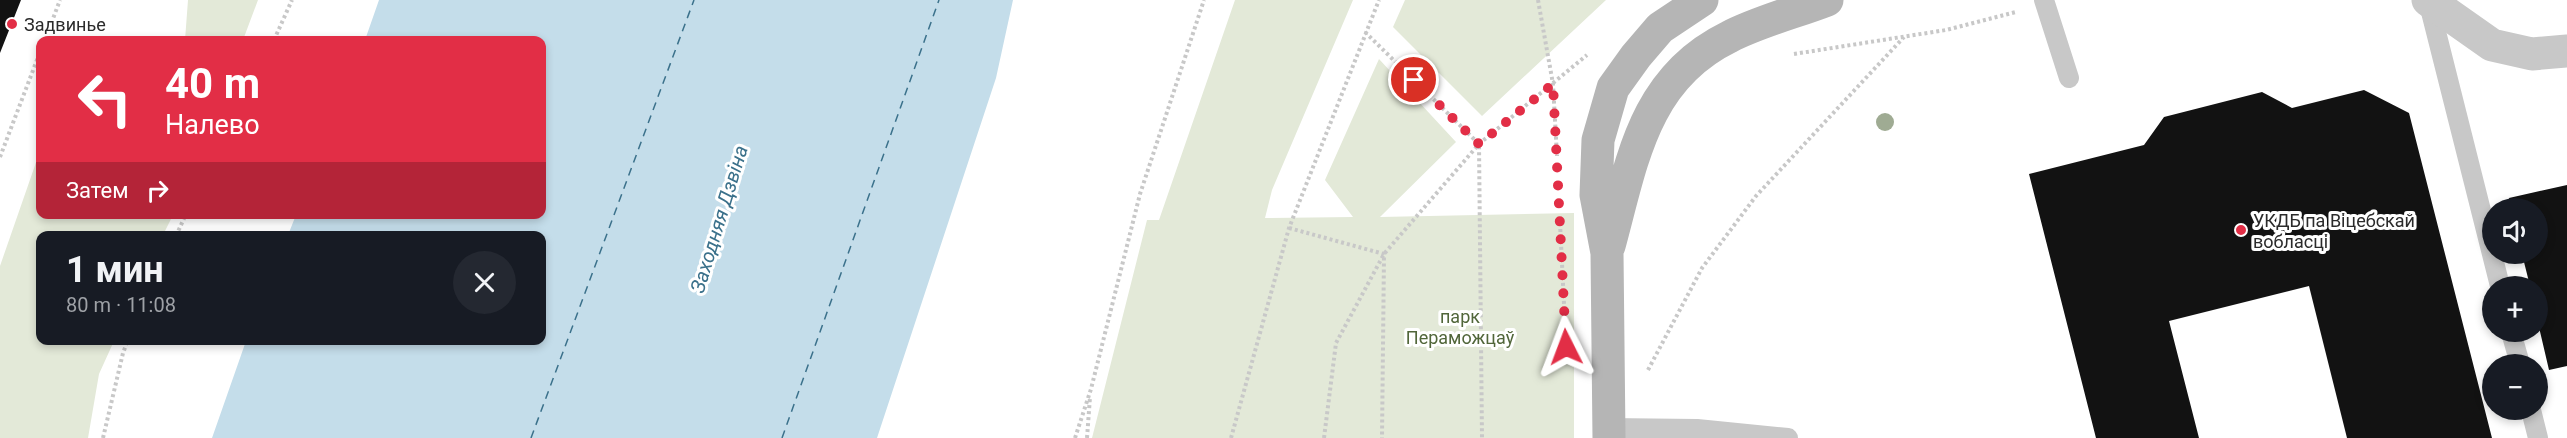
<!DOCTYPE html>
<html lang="ru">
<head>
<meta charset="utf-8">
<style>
	:root { --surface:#171b24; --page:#242831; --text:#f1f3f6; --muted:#9ea1a6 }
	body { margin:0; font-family:Roboto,sans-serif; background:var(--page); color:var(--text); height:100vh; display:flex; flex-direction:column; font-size:22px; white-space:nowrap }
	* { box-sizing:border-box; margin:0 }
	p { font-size:20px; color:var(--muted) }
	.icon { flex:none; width:33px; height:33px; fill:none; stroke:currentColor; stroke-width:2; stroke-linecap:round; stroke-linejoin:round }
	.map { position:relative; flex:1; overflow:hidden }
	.details { position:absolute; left:36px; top:231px; width:510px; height:114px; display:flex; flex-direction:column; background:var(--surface); border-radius:12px; box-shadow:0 3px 9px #0003 }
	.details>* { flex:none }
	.hud { position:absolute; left:36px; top:36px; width:510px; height:183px; border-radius:12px; box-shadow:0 3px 9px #0003; background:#e22e46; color:#fff; overflow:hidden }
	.tools { position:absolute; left:2482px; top:198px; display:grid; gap:12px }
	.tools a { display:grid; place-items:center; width:66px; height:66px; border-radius:50%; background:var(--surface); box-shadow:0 3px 9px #0003; font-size:30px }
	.pin { position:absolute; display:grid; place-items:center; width:51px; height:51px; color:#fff; margin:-26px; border:3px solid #fff; border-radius:50%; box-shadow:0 2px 6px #0007 }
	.me { position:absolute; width:66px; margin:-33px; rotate:357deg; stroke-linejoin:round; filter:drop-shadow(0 0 4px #0008) }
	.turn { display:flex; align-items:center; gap:21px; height:126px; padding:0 30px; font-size:27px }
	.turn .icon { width:78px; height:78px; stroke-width:2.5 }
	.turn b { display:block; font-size:42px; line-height:51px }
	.then { display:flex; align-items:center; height:57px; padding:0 30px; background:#0003; gap:12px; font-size:22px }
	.round { display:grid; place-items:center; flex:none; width:63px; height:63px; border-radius:32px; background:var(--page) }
	.head { display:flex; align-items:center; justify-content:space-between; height:102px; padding:0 30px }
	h1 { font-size:36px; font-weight:700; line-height:45px }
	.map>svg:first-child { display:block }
</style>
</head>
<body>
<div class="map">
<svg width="2567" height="438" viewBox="0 0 2567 438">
	<rect width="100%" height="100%" fill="#fff"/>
	<path fill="#e3e9d8" d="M188 0H258L243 40H185Z
		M1235 0H1353L1272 190 1265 218 1353 217 1325 180 1379 59 1456 142 1380 217 1574 213V438H1092L1147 220H1159Z
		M1405 0H1606L1482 116 1393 27Z
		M40 151V214L173 215 163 235 40 236V340L114 341 99 374 88 438H0V266Z"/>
	<path fill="#c4ddea" d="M379 0H1013L996 78 877 438H212L246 341 542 340V236L288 235 296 215 542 214V40H365Z"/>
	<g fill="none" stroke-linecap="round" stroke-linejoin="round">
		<path stroke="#3b718b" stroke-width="1.5" stroke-dasharray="8 6" stroke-linecap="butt" d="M531 438 694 0
			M782 438 939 0"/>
	</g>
	<path fill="#121212" d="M0 0H21L0 53Z
		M2364 90 2409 113 2492 438H2347L2309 286 2169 321 2199 438H2096L2029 174 2144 145 2164 117 2262 92 2292 108Z
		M2567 185V366L2549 370 2538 323V286H2530L2522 254H2538V208H2511L2509 198Z"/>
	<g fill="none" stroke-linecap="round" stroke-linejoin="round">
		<path stroke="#c8c8c8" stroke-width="4" stroke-dasharray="3 3" stroke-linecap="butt" d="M1538 0 1553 84 1557 156
			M1365 32 1479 144 1482 438
			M45 40 60 0
			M274 40 292 0
			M1794 54 1946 30 2016 12
			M0 157 40 52
			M1560 223 1567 365
			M1289 228 1384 254 1382 438
			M176 236 186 214
			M1648 370 1702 268 1756 196 1904 37
			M103 438 123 353 128 340
			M1075 438 1091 389 1140 194 1204 0
			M1087 438 1090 397
			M1231 438 1289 228 1379 0
			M1324 438 1336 343 1384 254 1479 144 1587 55"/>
		<path stroke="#c8c8c8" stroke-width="20" d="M2044 0 2069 78
			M2428 0 2500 286
			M2511 332 2520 364
			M2531 410 2538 438
			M1608 428 1697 429 1788 438"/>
		<path stroke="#c8c8c8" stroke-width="33" d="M2428 0 2492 45 2532 54 2567 51"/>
		<path stroke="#b5b5b5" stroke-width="33" d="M1609 246C1632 162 1643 79 1729 37 1757 22 1796 12 1827 0
			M1609 438 1607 253 1596 195 1598 140 1613 88 1636 56 1660 28 1702 0"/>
	</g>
	<circle fill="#9fab93" cx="1885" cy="122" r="9"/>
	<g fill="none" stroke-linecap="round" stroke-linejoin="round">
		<path stroke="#e22e46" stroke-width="10" stroke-dasharray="0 18" d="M1414 80 1479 144 1553 84 1566 347"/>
	</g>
	<g fill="#e22e46" stroke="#fff" stroke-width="2">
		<circle cx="12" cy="24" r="6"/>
		<circle cx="2241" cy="230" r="6"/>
	</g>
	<g text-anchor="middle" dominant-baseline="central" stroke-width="6" stroke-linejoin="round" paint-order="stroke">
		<g font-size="18" fill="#2b2b2b" stroke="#fff" text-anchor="start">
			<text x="24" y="24">Задвинье</text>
			<text x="2253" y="220">УКДБ па Віцебскай<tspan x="2253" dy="21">вобласці</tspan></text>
		</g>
		<g font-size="18" fill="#51663a" stroke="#fff">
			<text x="1460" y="316">парк<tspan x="1460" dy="21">Пераможцаў</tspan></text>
		</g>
		<g font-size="20" font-style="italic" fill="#3b718b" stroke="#fff">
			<text transform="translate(719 219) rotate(-73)">Заходняя Дзвіна</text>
		</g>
	</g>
</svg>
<div class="tools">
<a><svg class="icon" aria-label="sound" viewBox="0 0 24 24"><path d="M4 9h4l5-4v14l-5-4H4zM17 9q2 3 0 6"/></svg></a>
<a>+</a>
<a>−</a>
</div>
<div class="pin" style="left:1414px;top:80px;background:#d93025"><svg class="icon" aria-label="arrive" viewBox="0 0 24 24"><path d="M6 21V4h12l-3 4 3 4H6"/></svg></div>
<svg class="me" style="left:1566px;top:347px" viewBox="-20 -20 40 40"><path d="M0-17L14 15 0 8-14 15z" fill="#e22e46" stroke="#fff" stroke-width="4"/></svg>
<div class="hud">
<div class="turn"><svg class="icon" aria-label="left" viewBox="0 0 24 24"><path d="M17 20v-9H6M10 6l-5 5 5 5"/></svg><div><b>40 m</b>Налево</div></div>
<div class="then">Затем<svg class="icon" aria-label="right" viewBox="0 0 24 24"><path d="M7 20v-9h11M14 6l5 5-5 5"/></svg></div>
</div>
<section class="details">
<div class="head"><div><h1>1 мин</h1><p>80 m · 11:08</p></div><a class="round"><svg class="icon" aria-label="close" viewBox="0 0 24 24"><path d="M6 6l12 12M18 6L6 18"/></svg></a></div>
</section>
</div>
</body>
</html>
